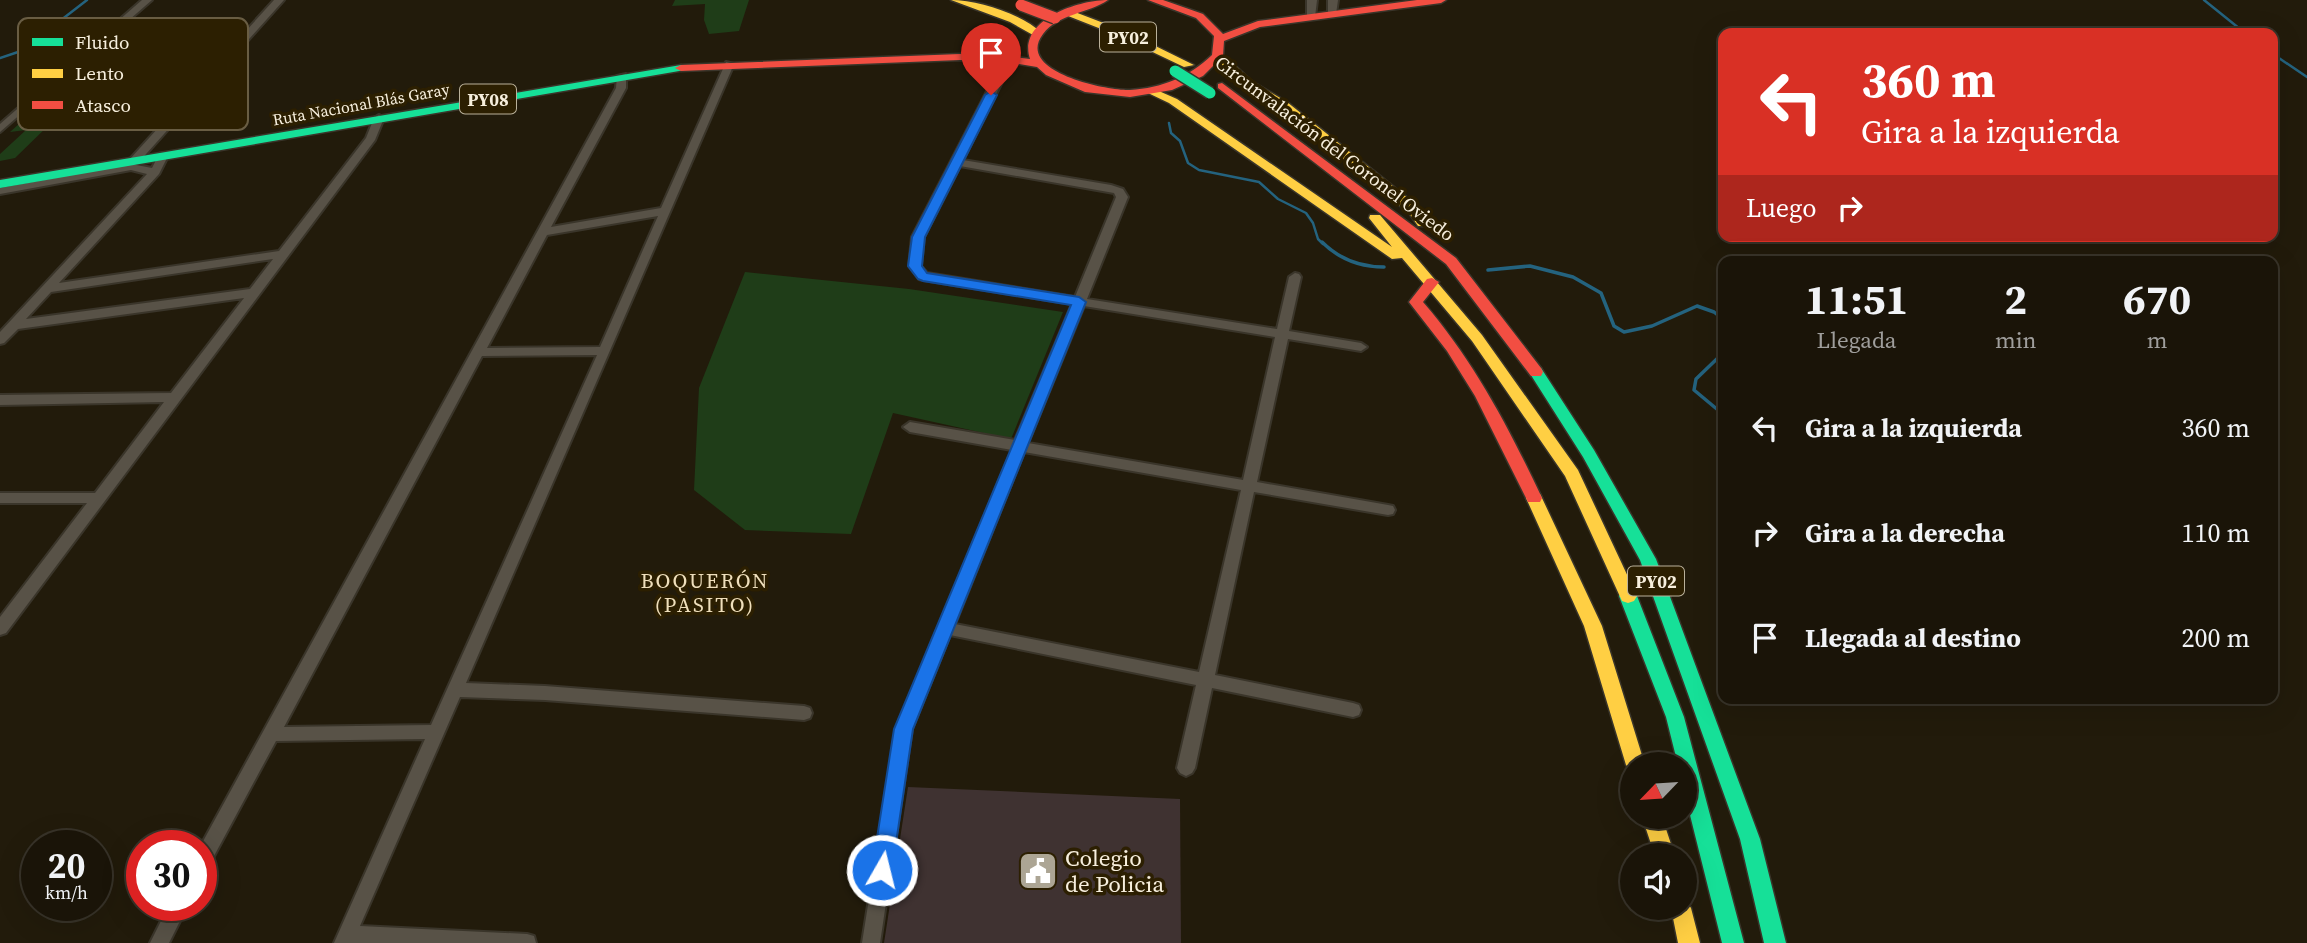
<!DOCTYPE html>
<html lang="es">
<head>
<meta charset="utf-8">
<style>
	:root { --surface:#1a1408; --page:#272116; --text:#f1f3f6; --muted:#9f9e9c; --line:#383329 }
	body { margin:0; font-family:"Source Serif 4",serif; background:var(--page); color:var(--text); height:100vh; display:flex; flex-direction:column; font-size:26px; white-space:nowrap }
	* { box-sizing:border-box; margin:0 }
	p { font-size:23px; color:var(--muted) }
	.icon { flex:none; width:38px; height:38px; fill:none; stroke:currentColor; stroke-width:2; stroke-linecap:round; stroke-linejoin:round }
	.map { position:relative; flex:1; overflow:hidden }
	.side { position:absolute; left:1718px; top:256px; width:560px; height:448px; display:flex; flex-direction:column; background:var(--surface); border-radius:14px; box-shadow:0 7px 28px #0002,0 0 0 2px var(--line) }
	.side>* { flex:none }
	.hud { position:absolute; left:1718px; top:28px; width:560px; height:214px; border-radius:14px; box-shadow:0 7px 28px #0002,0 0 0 2px var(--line); background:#d93025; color:#fff; overflow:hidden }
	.needle { width:46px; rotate:245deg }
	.buttons { position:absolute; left:1620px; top:752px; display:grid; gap:14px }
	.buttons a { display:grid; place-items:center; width:77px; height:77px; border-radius:50%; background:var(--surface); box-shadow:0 7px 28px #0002,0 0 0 2px var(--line); font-size:35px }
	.speed { position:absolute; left:21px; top:830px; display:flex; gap:14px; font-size:35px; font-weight:700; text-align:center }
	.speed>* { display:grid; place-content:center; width:91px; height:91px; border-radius:50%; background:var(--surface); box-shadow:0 7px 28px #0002,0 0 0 2px var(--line); line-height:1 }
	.speed small { font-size:18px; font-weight:400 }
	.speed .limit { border:10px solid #d22; background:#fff; color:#111 }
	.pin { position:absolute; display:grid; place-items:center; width:60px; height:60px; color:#fff; margin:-72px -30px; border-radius:50% 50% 50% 0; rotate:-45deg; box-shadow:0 0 7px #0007 }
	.pin .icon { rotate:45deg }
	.me { position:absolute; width:77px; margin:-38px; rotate:8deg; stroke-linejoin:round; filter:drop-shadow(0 0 5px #0008) }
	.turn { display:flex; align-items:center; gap:24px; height:147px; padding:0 28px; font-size:32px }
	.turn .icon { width:91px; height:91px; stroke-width:2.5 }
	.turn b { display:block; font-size:49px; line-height:60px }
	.then { display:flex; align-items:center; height:66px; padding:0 28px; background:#0003; gap:14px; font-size:26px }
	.eta { display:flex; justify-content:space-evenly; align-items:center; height:119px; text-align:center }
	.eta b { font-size:42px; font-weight:700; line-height:49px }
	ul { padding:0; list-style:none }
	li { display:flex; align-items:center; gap:21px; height:105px; padding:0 28px }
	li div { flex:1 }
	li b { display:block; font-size:26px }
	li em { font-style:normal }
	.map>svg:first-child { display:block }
</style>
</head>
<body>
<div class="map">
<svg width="2307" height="943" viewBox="0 0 2307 943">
	<rect width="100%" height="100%" fill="#221b0b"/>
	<path fill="#1f3d18" d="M675 0H749L739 31 709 34 704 20 705 4 672 6Z
		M91 84 15 158 0 161V154L26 130 10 132 60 87Z
		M745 272 909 289 1063 312 1011 439 893 413 851 534 745 530 694 490 699 388Z"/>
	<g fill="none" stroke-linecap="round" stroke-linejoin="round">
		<path stroke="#24637f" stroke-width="2.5" d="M2204 0 2245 33
			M2273 54 2307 77
			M0 58 21 51 87 0
			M1169 123 1171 133 1180 141 1188 163 1199 170 1259 182 1278 199 1306 213 1313 223 1318 239 1323 244"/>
		<path stroke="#24637f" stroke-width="3.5" d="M1322 242C1339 259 1360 267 1384 267
			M1488 270 1530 266 1573 277 1601 293 1614 326 1624 332 1652 326 1697 306 1714 312 1724 320
			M1724 352 1696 379 1694 390 1724 415"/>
	</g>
	<path fill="#3f3231" d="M908 787 1180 799 1181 943H884Z"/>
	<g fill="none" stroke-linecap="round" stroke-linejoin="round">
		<g stroke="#3a352a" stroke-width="4">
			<path id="street" d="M142 0H152L0 132V124Z
				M274 0H284L138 163H130V159Z
				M1307 0H1317L1315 17 1307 15Z
				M1328 0H1338L1336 14 1328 12Z
				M1002 56 1010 58 1007 72 963 160 1111 185 1123 189 1128 197 1087 299 1277 329 1289 277 1295 273 1299 274 1301 277 1289 331 1361 343 1367 347 1361 351 1288 339 1257 482 1388 505 1393 506 1395 510 1393 514 1388 515 1254 492 1215 675 1353 703 1359 705 1361 710 1359 715 1353 717 1212 688 1195 768 1192 773 1186 776 1180 773 1177 768 1196 685 950 635 912 729 880 943H862L896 729 1012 450 910 432 903 427 910 422 1015 440 1072 304 923 280 919 279 909 266 912 237 997 72ZM960 166 1114 193 1116 197 1075 297 927 273 921 266 924 237ZM1084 306 1275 337 1243 480 1028 443ZM1024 452 1241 490 1199 672 955 624Z
				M726 62 734 64 466 683 545 686 804 706 810 708 812 713 810 718 804 720 545 700 460 697 360 926 527 934 534 936 536 943H334L425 739 276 741 207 869 201 871V845L616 88 617 76 626 74V88L551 227 661 208ZM658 216 600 347 487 348 547 235ZM597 355 431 725 284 727 482 356Z
				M379 115 384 118 375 140 6 633 0 635V617L87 503H0V493H95L164 402 0 405V395L171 393 244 298 18 329 4 343 0 344V332L147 174 131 170 0 194V188L131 164 152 168 159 154 163 153 168 156 159 174 59 283 279 251 366 138 374 118ZM273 259 250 289 26 319 51 292Z
				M169 905H188L169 943H150Z"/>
		</g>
		<g stroke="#3a352a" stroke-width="3">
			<path id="fast" d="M681 65 687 68 685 70 0 188V180Z
				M1536 367 1541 368 1594 450 1656 559 1760 839 1786 943H1764L1740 839 1640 560 1583 457 1529 372Z
				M1628 589 1634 591 1637 596 1684 717 1744 943H1722L1685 795V765H1678L1666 717 1619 596 1622 591Z"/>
		</g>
		<g stroke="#3a352a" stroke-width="3">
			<path id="slow" d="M951 0C979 0 1021 14 1042 33L1033 35 1010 22Z
				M1067 9 1127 32 1194 65 1184 67 1119 36 1063 14 1062 12Z
				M1222 61H1230L1253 82 1287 102 1419 207 1429 223 1428 226H1418L1409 213 1279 106 1245 86 1222 65Z
				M1152 88 1177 99 1392 247 1369 218 1370 215H1380L1482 335 1578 470 1637 596 1634 601 1628 603 1622 601 1565 476 1472 341 1402 258 1392 259 1169 103 1148 93V89Z
				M1534 492 1540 494 1542 498 1602 626 1645 765H1633V772L1626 765 1584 626 1526 498 1528 494Z
				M1642 817H1662L1675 856H1655Z
				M1685 900 1691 908 1700 943H1678L1671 908H1685Z"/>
		</g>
		<g stroke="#3a352a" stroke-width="3">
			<path id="jam" d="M1108 0C1088 14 1059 13 1043 34 1014 72 1108 91 1130 90 1162 88 1189 77 1212 55L1214 36 1196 18 1148 0H1163L1203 14 1223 34 1258 21 1417 0H1446L1441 3 1260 27 1224 41 1223 56 1203 76 1172 90 1130 97 1085 92 1046 75 1037 67 1000 61 960 60 681 71 675 68 681 65 960 54 1000 55 1030 59C1017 20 1078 0 1108 0Z
				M1222 83 1456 258 1541 368 1543 372 1541 376H1531L1446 264 1218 88V84Z
				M1432 278 1439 282 1423 302C1474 361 1509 428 1542 498L1540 502H1528L1475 396 1447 351 1409 302 1427 279Z"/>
		</g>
		<use href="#street" fill="#585247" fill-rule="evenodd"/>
		<use href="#fast" fill="#16e098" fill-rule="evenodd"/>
		<use href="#slow" fill="#ffcf43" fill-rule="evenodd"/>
		<use href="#jam" fill="#f24e42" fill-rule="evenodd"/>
		<g stroke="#3a352a" stroke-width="14" stroke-linecap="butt">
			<path id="fast-bridge" d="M1175 71 1210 93"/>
		</g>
		<g stroke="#3a352a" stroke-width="14" stroke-linecap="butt">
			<path id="jam-bridge" d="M1021 5 1055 18"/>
		</g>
		<use href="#fast-bridge" stroke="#16e098" stroke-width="11"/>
		<use href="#jam-bridge" stroke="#f24e42" stroke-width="11"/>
	</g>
	<path fill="#1a73e8" stroke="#114b97" stroke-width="2" d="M991 91 997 95 925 237 922 266 927 273 1079 297 1086 302 913 729 892 870 889 877 882 880 875 877 872 870 894 729 1071 305 923 281 918 279 908 266 912 237 985 95Z"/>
	<defs>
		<g id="civic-square" transform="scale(2.0125)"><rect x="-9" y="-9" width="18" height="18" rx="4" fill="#aca594" stroke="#2c1f01"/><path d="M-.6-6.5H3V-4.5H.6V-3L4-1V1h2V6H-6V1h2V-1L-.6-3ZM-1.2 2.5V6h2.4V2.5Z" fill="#fff"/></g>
	</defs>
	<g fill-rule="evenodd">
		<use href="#civic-square" x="1038" y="871"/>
	</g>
	<g text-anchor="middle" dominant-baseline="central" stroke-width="7" stroke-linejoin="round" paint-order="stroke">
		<g font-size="16" fill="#f7efdd" stroke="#2c1f01">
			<text transform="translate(361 104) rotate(-10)">Ruta Nacional Blás Garay</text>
		</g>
		<g fill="#2c1f01" stroke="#bab19b" stroke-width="2">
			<rect x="1100" y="22.5" width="56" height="29" rx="5"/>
			<rect x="460" y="84.5" width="56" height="29" rx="5"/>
			<rect x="1628" y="566.5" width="56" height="29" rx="5"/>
		</g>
		<g font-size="18" font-weight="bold" fill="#f7efdd">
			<text x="1128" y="37">PY02</text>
			<text x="488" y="99">PY08</text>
			<text x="1656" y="581">PY02</text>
		</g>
		<g font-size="19" fill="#f7efdd" stroke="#2c1f01">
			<text transform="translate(1335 148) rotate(37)">Circunvalación del Coronel Oviedo</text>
		</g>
		<g font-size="21" letter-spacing="2" fill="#efdfbc" stroke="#2c1f01">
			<text x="705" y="580">BOQUERÓN<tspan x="705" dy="24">(PASITO)</tspan></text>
		</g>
		<g font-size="23" fill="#f7efdd" stroke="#2c1f01" text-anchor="start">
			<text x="1065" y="858">Colegio<tspan x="1065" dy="26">de Policia</tspan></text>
		</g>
	</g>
	<rect x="18" y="18" width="230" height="112" rx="10" fill="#2c1f01" stroke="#695d43" stroke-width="2"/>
	<rect x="32" y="38" width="31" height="8" fill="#16e098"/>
	<rect x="32" y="69" width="31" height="9" fill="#ffcf43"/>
	<rect x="32" y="101" width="31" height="8" fill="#f24e42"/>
	<g font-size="19" fill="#f7efdd">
		<text x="75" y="49">Fluido</text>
		<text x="75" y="80">Lento</text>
		<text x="75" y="112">Atasco</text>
	</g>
</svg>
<div class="buttons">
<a><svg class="needle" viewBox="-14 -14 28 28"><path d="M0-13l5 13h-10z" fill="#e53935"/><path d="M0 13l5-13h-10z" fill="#9f9e9c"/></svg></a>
<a><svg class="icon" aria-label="sound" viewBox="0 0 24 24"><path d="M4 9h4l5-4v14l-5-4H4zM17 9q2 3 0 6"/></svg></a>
</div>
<div class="speed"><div>20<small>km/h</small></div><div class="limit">30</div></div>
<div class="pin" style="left:991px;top:95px;background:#d93025"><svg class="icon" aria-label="arrive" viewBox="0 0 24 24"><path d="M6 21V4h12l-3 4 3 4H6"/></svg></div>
<svg class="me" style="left:882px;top:870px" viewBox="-20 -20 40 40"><circle r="17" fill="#1a73e8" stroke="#fff" stroke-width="3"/><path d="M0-11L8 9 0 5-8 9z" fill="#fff"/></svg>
<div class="hud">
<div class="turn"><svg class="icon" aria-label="left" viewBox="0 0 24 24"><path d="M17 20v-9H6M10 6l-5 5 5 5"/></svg><div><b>360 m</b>Gira a la izquierda</div></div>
<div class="then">Luego<svg class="icon" aria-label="right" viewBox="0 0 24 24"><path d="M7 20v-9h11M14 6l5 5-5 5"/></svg></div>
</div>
<section class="side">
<div class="eta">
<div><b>11:51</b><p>Llegada</p></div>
<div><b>2</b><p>min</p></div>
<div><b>670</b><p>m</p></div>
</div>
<ul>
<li><svg class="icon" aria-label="left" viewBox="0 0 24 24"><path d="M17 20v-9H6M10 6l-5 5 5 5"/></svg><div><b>Gira a la izquierda</b></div><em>360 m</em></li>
<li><svg class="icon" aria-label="right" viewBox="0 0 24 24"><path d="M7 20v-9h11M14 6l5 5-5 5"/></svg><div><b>Gira a la derecha</b></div><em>110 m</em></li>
<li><svg class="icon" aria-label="arrive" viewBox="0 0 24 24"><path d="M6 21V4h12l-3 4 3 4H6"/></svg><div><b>Llegada al destino</b></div><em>200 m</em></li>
</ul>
</section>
</div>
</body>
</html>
